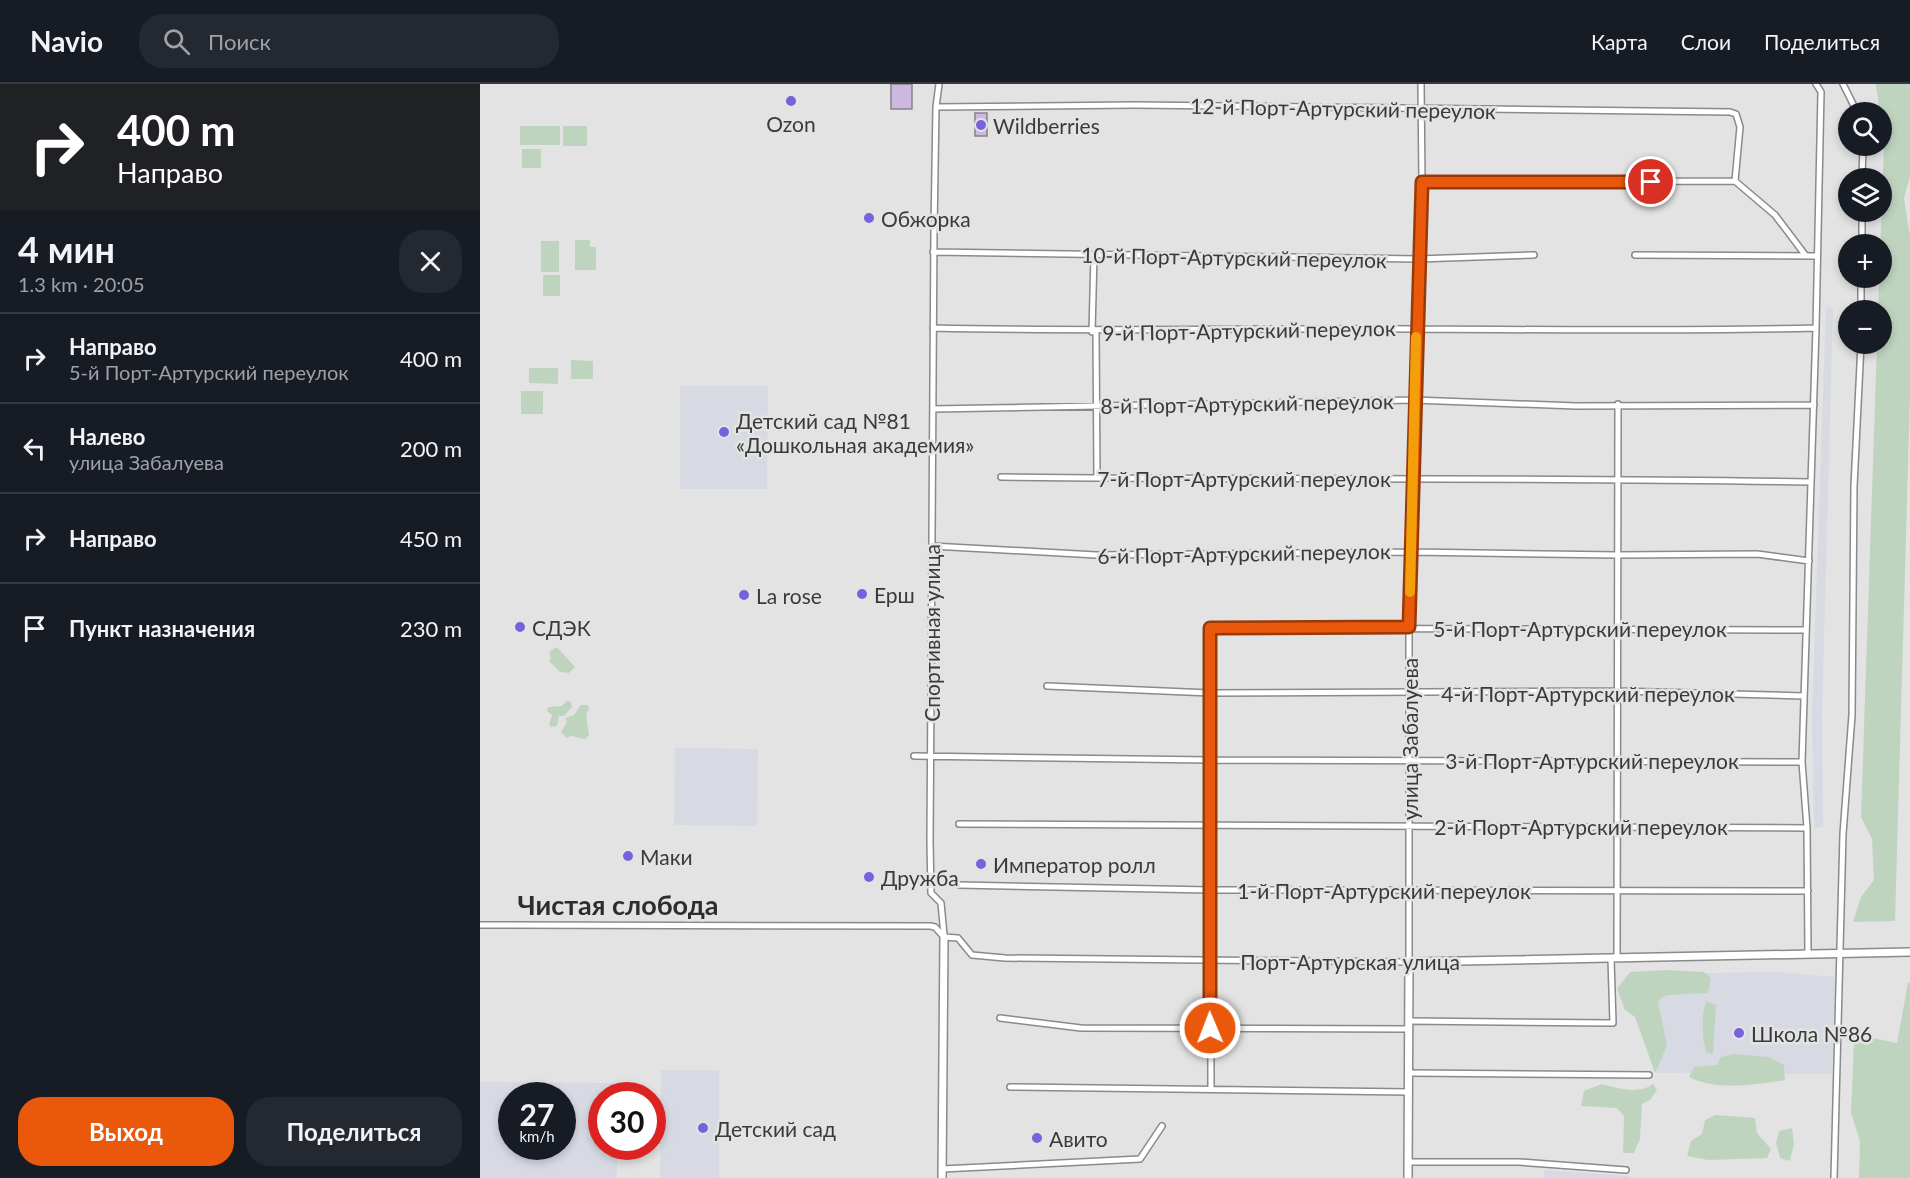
<!DOCTYPE html>
<html lang="ru">
<head>
<meta charset="utf-8">
<style>
	:root { --surface:#171b24; --page:#242831; --text:#f1f3f6; --muted:#9ea1a6; --line:#363941; --accent:#ea580c }
	body { margin:0; font-family:Lato,sans-serif; background:var(--page); color:var(--text); height:100vh; display:flex; flex-direction:column; font-size:22px; white-space:nowrap }
	* { box-sizing:border-box; margin:0 }
	p { font-size:20px; color:var(--muted) }
	.icon { flex:none; width:33px; height:33px; fill:none; stroke:currentColor; stroke-width:2; stroke-linecap:round; stroke-linejoin:round }
	.map { position:relative; flex:1; overflow:hidden }
	.sheet { display:flex; flex-direction:column; background:var(--surface); width:480px }
	.sheet>* { flex:none }
	.banner { background:#202124; color:#fff; overflow:hidden }
	.fabs { position:absolute; left:1358px; top:18px; display:grid; gap:12px }
	.fabs a { display:grid; place-items:center; width:54px; height:54px; border-radius:50%; background:var(--surface); box-shadow:0 3px 9px #0003; font-size:30px }
	.speed { position:absolute; left:18px; top:998px; display:flex; gap:12px; font-size:30px; font-weight:700; text-align:center }
	.speed>* { display:grid; place-content:center; width:78px; height:78px; border-radius:50%; background:var(--surface); box-shadow:0 3px 9px #0003; line-height:1 }
	.speed small { font-size:15px; font-weight:400 }
	.speed .limit { border:9px solid #d22; background:#fff; color:#111 }
	.pin { position:absolute; display:grid; place-items:center; width:51px; height:51px; color:#fff; margin:-26px; border:3px solid #fff; border-radius:50%; box-shadow:0 2px 6px #0007 }
	.me { position:absolute; width:66px; margin:-33px; rotate:359deg; stroke-linejoin:round; filter:drop-shadow(0 0 4px #0008) }
	.turn { display:flex; align-items:center; gap:21px; height:126px; padding:0 18px; font-size:27px }
	.turn .icon { width:78px; height:78px; stroke-width:2.5 }
	.turn b { display:block; font-size:42px; line-height:51px }
	.round { display:grid; place-items:center; flex:none; width:63px; height:63px; border-radius:24px; background:var(--page) }
	.head { display:flex; align-items:center; justify-content:space-between; height:102px; padding:0 18px }
	h1 { font-size:36px; font-weight:700; line-height:45px }
	.primary-button { display:flex; gap:12px; margin-top:auto; padding:12px 18px }
	.primary-button a { flex:1; height:69px; border-radius:24px; background:var(--accent); color:#fff; font-size:24px; font-weight:700; line-height:69px; text-align:center }
	.primary-button a+a { background:var(--page); color:var(--text) }
	ul { padding:0; list-style:none }
	li { display:flex; align-items:center; gap:18px; height:90px; padding:0 18px; border-top:2px solid var(--line) }
	li div { flex:1 }
	li b { display:block; font-size:22px }
	li em { font-style:normal }
	header { display:flex; align-items:center; gap:36px; box-sizing:border-box; height:84px; padding:0 30px; background:var(--surface); border-bottom:2px solid var(--line) }
	header strong { font-size:28px }
	nav { display:flex; gap:33px; margin-inline-start:auto; font-size:21px }
	.search { width:420px; height:54px; background:var(--page); display:flex; align-items:center; gap:15px; box-sizing:border-box; padding:0 21px; border-radius:24px; color:var(--muted); font-size:22px }
	main { display:flex; flex:1; min-height:0 }
	.map>svg:first-child { display:block }
</style>
</head>
<body>
<header>
<strong>Navio</strong>
<div class="search"><svg class="icon" aria-label="search" viewBox="0 0 24 24"><circle cx="10" cy="10" r="6"/><path d="M15 15l6 6"/></svg>Поиск</div>
<nav><a>Карта</a><a>Слои</a><a>Поделиться</a></nav>
</header>
<main>
<section class="sheet">
<div class="banner">
<div class="turn"><svg class="icon" aria-label="right" viewBox="0 0 24 24"><path d="M7 20v-9h11M14 6l5 5-5 5"/></svg><div><b>400 m</b>Направо</div></div>
</div>
<div class="head"><div><h1>4 мин</h1><p>1.3 km · 20:05</p></div><a class="round"><svg class="icon" aria-label="close" viewBox="0 0 24 24"><path d="M6 6l12 12M18 6L6 18"/></svg></a></div>
<ul>
<li><svg class="icon" aria-label="right" viewBox="0 0 24 24"><path d="M7 20v-9h11M14 6l5 5-5 5"/></svg><div><b>Направо</b><p>5-й Порт-Артурский переулок</p></div><em>400 m</em></li>
<li><svg class="icon" aria-label="left" viewBox="0 0 24 24"><path d="M17 20v-9H6M10 6l-5 5 5 5"/></svg><div><b>Налево</b><p>улица Забалуева</p></div><em>200 m</em></li>
<li><svg class="icon" aria-label="right" viewBox="0 0 24 24"><path d="M7 20v-9h11M14 6l5 5-5 5"/></svg><div><b>Направо</b></div><em>450 m</em></li>
<li><svg class="icon" aria-label="arrive" viewBox="0 0 24 24"><path d="M6 21V4h12l-3 4 3 4H6"/></svg><div><b>Пункт назначения</b></div><em>230 m</em></li>
</ul>
<div class="primary-button"><a>Выход</a><a>Поделиться</a></div>
</section>
<div class="map">
<svg width="1430" height="1094" viewBox="0 0 1430 1094">
	<rect width="100%" height="100%" fill="#e3e3e4"/>
	<path fill="#d7dae3" fill-rule="evenodd" d="M1346 222 1353 225 1342 632 1343 743 1334 744 1332 631Z
		M200 302H288L287 405H200Z
		M195 664 278 665 277 742 194 741Z
		M1299 888 1355 893 1352 990 1177 989 1150 908 1151 890Z
		M181 986H239V1094H180Z
		M0 998 138 999V1011H122V1062H137V1094H0ZM32 1011H82V1062H32Z
		M1064 1086 1150 1092V1094H1064Z"/>
	<path fill="#bfd4bf" d="M1396 0H1430V92L1424 114 1430 152V312L1415 837 1373 838 1381 813 1394 796 1392 755 1381 733 1397 260H1401V226H1398L1404 60Z
		M40 42H80V61H40Z
		M83 42H107V62H83Z
		M42 65H61V84H42Z
		M95 156H110V163H116V186H95Z
		M61 157H79V188H61Z
		M63 191H80V212H63Z
		M91 276 113 277V295H91Z
		M49 284H78V300L49 299Z
		M41 307H63V330H41Z
		M77 563 95 583 89 589 80 588 69 577 71 574 69 568Z
		M86 617 91 618 92 623 84 632H79L77 642 71 643 69 640 72 631 67 627 68 623 82 622Z
		M101 621H108L109 625 106 630 109 651 105 655 91 652 86 654 81 648 87 638 85 634 94 631Z
		M1187 886 1224 888 1231 894 1228 909 1187 911 1178 917 1187 962 1175 989 1155 933 1145 926 1137 905 1150 888Z
		M1428 899H1430V1094H1379L1380 1057 1371 1029 1374 956 1393 954 1417 959Z
		M1226 917 1236 921 1233 970 1226 968C1222 950 1221 934 1226 917Z
		M1254 970 1288 973 1304 981 1305 996C1277 1001 1235 1007 1209 993L1214 983 1237 981 1241 973Z
		M1122 1000C1138 1004 1158 1011 1173 1000L1177 1006 1170 1016 1162 1020 1160 1055 1154 1069H1143L1144 1032 1137 1024 1101 1022 1104 1007Z
		M1235 1031 1275 1034 1277 1049 1291 1065 1287 1074 1228 1076 1207 1072 1211 1057 1222 1050 1225 1036Z
		M1312 1044 1314 1060 1310 1077 1300 1074 1296 1059 1299 1047Z"/>
	<path fill="#cdb8df" stroke="#858586" stroke-width="1.5" d="M411 0H432V25H411Z
		M495 29H507V52H495Z"/>
	<g fill="none" stroke-linecap="round" stroke-linejoin="round">
		<g stroke="#898a8b" stroke-width="8">
			<path id="minor" d="M459 0 456 23 454 146 450 757 451 809 461 819 464 851
				M1363 0 1377 28
				M456 23 654 21 1250 28 1256 30 1260 43 1255 97
				M1382 94 1383 62
				M942 98 1255 97 1295 131 1326 172
				M1382 160V128
				M453 168 938 175 1054 171
				M1155 171 1337 172
				M1381 226V194
				M453 244C615 248 776 244 938 245 1071 246 1203 247 1336 244
				M612 248 614 171
				M616 248 617 394
				M453 325 934 316 1096 322 1334 321
				M521 393C791 396 1061 393 1331 398
				M452 462 616 471 932 468 1138 471 1277 470 1329 477
				M567 602 730 609 1138 607 1324 612
				M434 672 730 676 1322 678
				M479 740 1327 744
				M479 801 730 806 1328 807
				M0 841 450 842 455 843 464 853 478 854 492 871 525 874 929 878V543L942 98 941 0
				M1328 870 1327 744 1322 678 1336 244 1341 8 1336 0
				M1137 874 1138 320
				M520 934 601 944 929 945
				M929 937 1133 939 1131 875
				M929 989 1169 991
				M530 1003 929 1008
				M731 1005 730 544 1326 546
				M928 1078H1039L1146 1086
				M462 1085 660 1075 682 1042
				M1354 1094 1363 750 1372 631 1374 402 1381 260"/>
		</g>
		<g stroke="#898a8b" stroke-width="10">
			<path id="tertiary" d="M462 1094 464 853
				M928 1094 929 878 1430 868"/>
		</g>
		<use href="#minor" stroke="#fff" stroke-width="5"/>
		<use href="#tertiary" stroke="#fff" stroke-width="7"/>
	</g>
	<g fill="none" stroke-linecap="round" stroke-linejoin="round">
		<g stroke="#983908" stroke-width="15">
			<path id="route" d="M730 944V544L929 543 942 98H1171"/>
		</g>
		<use href="#route" stroke="#ea580c" stroke-width="10"/>
		<path stroke="#f59e0b" stroke-width="10" d="M930 508 936 253"/>
	</g>
	<g fill="#7861dc" stroke="#e3e3e4" stroke-width="2">
		<circle cx="311" cy="17" r="6"/>
		<circle cx="501" cy="41" r="6"/>
		<circle cx="389" cy="134" r="6"/>
		<circle cx="244" cy="348" r="6"/>
		<circle cx="382" cy="510" r="6"/>
		<circle cx="264" cy="511" r="6"/>
		<circle cx="40" cy="543" r="6"/>
		<circle cx="148" cy="772" r="6"/>
		<circle cx="501" cy="780" r="6"/>
		<circle cx="389" cy="793" r="6"/>
		<circle cx="1259" cy="949" r="6"/>
		<circle cx="223" cy="1044" r="6"/>
		<circle cx="557" cy="1054" r="6"/>
	</g>
	<g text-anchor="middle" dominant-baseline="central" stroke-width="5" stroke-linejoin="round" paint-order="stroke">
		<g font-size="21" fill="#393a3a" stroke="#e3e3e4">
			<text transform="translate(863 24) rotate(1)">12-й Порт-Артурский переулок</text>
			<text transform="translate(754 173) rotate(1)">10-й Порт-Артурский переулок</text>
			<text transform="translate(769 246) rotate(-1)">9-й Порт-Артурский переулок</text>
			<text transform="translate(767 319) rotate(-1)">8-й Порт-Артурский переулок</text>
			<text x="764" y="394">7-й Порт-Артурский переулок</text>
			<text transform="translate(764 469) rotate(-1)">6-й Порт-Артурский переулок</text>
			<text x="1100" y="544">5-й Порт-Артурский переулок</text>
			<text transform="translate(451 549) rotate(-90)">Спортивная улица</text>
			<text x="1108" y="609">4-й Порт-Артурский переулок</text>
			<text transform="translate(929 655) rotate(-90)">улица Забалуева</text>
			<text x="1112" y="676">3-й Порт-Артурский переулок</text>
			<text x="1101" y="742">2-й Порт-Артурский переулок</text>
			<text x="904" y="806">1-й Порт-Артурский переулок</text>
			<text x="870" y="877">Порт-Артурская улица</text>
		</g>
		<g font-size="21" fill="#393a3a" stroke="#e3e3e4" text-anchor="start">
			<text x="311" y="39" text-anchor="middle">Ozon</text>
			<text x="513" y="41">Wildberries</text>
			<text x="401" y="134">Обжорка</text>
			<text x="256" y="336">Детский сад №81<tspan x="256" dy="24">«Дошкольная академия»</tspan></text>
			<text x="394" y="510">Ерш</text>
			<text x="276" y="511">La rose</text>
			<text x="52" y="543">СДЭК</text>
			<text x="160" y="772">Маки</text>
			<text x="513" y="780">Император ролл</text>
			<text x="401" y="793">Дружба</text>
			<text x="1271" y="949">Школа №86</text>
			<text x="235" y="1044">Детский сад</text>
			<text x="569" y="1054">Авито</text>
		</g>
		<g font-size="27" font-weight="bold" fill="#2d2d2e" stroke="#e3e3e4">
			<text x="138" y="820">Чистая слобода</text>
		</g>
	</g>
</svg>
<div class="fabs">
<a><svg class="icon" aria-label="search" viewBox="0 0 24 24"><circle cx="10" cy="10" r="6"/><path d="M15 15l6 6"/></svg></a>
<a><svg class="icon" aria-label="layers" viewBox="0 0 24 24"><path d="M12 4l9 5-9 5-9-5zM3 14l9 5 9-5"/></svg></a>
<a>+</a>
<a>−</a>
</div>
<div class="speed"><div>27<small>km/h</small></div><div class="limit">30</div></div>
<div class="pin" style="left:1171px;top:98px;background:#d93025"><svg class="icon" aria-label="arrive" viewBox="0 0 24 24"><path d="M6 21V4h12l-3 4 3 4H6"/></svg></div>
<svg class="me" style="left:730px;top:944px" viewBox="-20 -20 40 40"><circle r="17" fill="#ea580c" stroke="#fff" stroke-width="3"/><path d="M0-11L8 9 0 5-8 9z" fill="#fff"/></svg>
</div>
</main>
</body>
</html>
